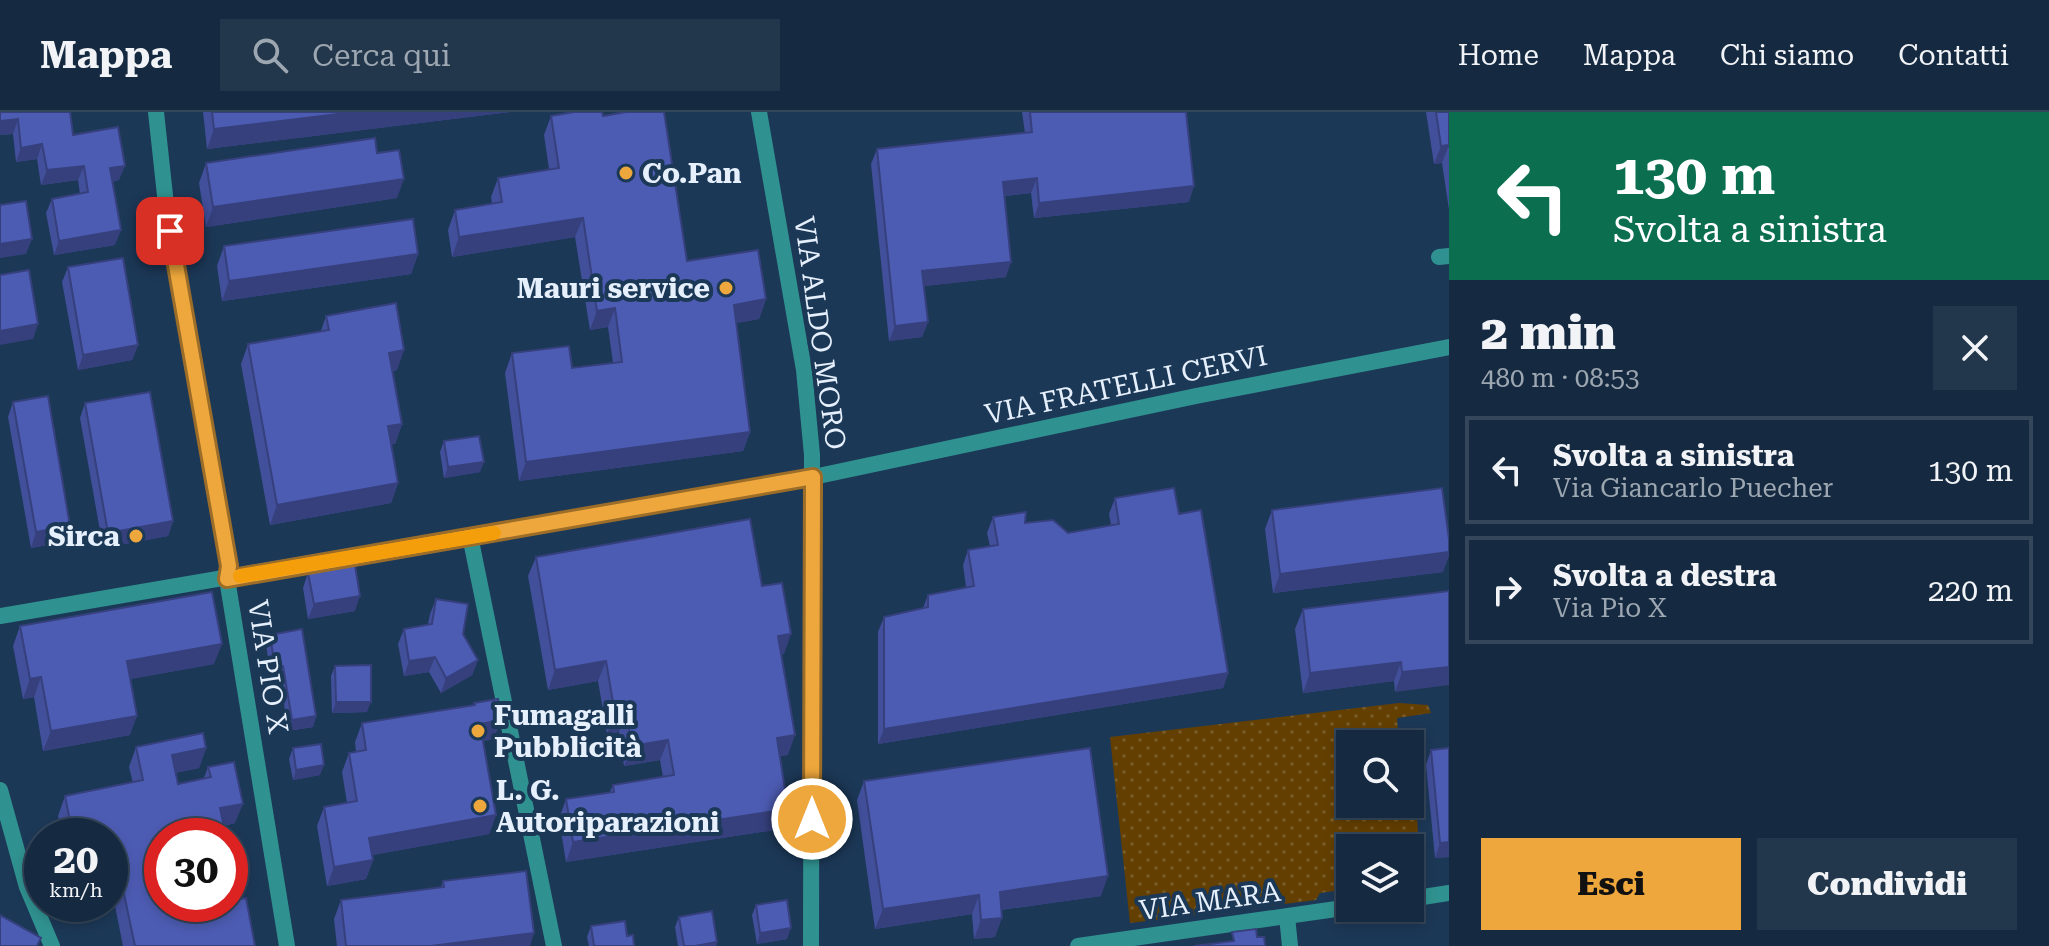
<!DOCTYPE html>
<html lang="it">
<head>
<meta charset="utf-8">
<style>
	:root { --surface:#152a41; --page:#22364c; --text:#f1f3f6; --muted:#9da7b1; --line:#34465a; --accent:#eea73d }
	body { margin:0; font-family:"Roboto Serif",serif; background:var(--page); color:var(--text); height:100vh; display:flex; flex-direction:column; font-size:30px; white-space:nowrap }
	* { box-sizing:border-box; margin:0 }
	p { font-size:26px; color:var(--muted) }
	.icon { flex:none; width:44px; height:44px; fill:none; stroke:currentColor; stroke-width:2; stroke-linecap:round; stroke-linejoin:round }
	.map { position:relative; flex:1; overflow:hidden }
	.drawer { display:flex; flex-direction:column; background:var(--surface); width:600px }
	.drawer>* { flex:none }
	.hud { background:#0b6e4f; color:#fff; overflow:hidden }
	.tools { position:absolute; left:1336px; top:618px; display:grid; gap:16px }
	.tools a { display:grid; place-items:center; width:88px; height:88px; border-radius:0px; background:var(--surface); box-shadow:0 4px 12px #0003,0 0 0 2px var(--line); font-size:40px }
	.speed { position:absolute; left:24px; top:706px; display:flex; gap:16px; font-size:40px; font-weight:700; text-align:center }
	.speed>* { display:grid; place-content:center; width:104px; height:104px; border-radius:50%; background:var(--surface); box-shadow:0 4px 12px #0003,0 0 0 2px var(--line); line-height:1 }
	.speed small { font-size:20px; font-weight:400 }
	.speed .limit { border:12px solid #d22; background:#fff; color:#111 }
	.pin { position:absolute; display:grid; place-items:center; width:68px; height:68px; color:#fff; margin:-34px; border-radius:16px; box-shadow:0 4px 12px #0006 }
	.me { position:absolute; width:88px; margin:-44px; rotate:0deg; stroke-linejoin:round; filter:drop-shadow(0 0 6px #0008) }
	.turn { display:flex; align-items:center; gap:28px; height:168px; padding:0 32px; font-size:36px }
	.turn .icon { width:104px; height:104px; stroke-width:2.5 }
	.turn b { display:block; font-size:56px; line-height:68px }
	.round { display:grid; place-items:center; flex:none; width:84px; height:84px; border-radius:0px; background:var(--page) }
	.overview { display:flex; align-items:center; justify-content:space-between; height:136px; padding:0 32px }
	h1 { font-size:48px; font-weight:800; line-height:60px }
	.action { display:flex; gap:16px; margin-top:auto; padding:16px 32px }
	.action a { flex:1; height:92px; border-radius:0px; background:var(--accent); color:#111; font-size:32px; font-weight:800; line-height:92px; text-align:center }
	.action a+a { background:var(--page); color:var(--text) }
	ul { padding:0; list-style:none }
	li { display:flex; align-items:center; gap:24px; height:108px; margin:0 16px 12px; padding:0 16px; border:4px solid var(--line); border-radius:0px }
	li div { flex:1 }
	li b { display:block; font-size:30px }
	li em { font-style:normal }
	header { display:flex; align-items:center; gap:48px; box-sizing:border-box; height:112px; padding:0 40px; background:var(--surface); border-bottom:2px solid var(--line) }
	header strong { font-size:38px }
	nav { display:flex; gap:44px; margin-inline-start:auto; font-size:28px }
	.search { width:560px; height:72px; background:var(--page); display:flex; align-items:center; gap:20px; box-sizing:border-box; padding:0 28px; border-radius:0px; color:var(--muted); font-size:30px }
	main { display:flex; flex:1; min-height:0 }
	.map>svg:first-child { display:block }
</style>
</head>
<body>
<header>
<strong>Mappa</strong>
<div class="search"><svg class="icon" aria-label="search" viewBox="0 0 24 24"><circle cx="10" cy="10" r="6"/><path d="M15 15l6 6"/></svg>Cerca qui</div>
<nav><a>Home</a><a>Mappa</a><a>Chi siamo</a><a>Contatti</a></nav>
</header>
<main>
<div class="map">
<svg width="1449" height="834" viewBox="0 0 1449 834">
	<defs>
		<pattern id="grass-dots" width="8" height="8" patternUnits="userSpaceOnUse" patternTransform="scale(2)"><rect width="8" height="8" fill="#633f02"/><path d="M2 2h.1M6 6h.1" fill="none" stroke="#795b28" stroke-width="1.8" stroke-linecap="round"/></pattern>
	</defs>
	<rect width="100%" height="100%" fill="#1c3857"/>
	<path fill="url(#grass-dots)" d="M1399 591 1428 593 1431 601 1397 606 1399 632H1350V692H1410V659L1414 660 1421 767 1410 768V736H1350V777L1320 781 1316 788 1130 811 1110 625Z"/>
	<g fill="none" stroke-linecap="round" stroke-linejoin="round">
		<path stroke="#309290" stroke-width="16" d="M156 0 167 102 176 157 229 454 227 467 287 834
			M759 0 804 258 812 343 811 834
			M1439 145 1449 144
			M470 424 554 834
			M0 504 804 367 1196 284 1449 235
			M0 678 27 775 52 834
			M1410 787 1449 781
			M1287 804 1290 834
			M1078 834 1350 795"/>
	</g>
	<path fill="#424f9a" d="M0 0 73 23 119 68 112 70 115 133 54 143 46 101 52 87 80 82 78 68 41 73 37 47 16 50 13 22 0 23Z
		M203 0H510L207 37Z
		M1022 0H1186L1189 90 1034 106 1031 81 1005 84 1006 165 924 174 928 210 922 225 889 229 871 52 877 37 1025 21Z
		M1426 0H1449V98L1442 51 1434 52Z
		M551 4H603L687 149 766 187 759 207 736 211 750 320 743 339 519 369 505 261 512 241 572 256 613 251 608 215 590 218 575 125 452 145 448 118 455 98 492 92 491 85 498 66 549 57 544 23Z
		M377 41 397 86 206 115 199 71 206 51Z
		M224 134 418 142 411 162 222 189 217 154Z
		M68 155 138 233 132 248 78 258 62 170Z
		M326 204 397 258 393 259 402 312 395 332H391L398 371 391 391 270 413 241 252 248 232 321 219Z
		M13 290 70 414 65 430 31 436 8 305Z
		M85 291 173 409 168 424 103 436 80 306Z
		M444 329 480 360 444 366 440 340Z
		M1115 386 1179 402 1228 561 1223 576 878 632V520L884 505 923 496 928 483 966 475 963 453 968 438 990 434 987 421 993 405 1025 411 1068 421 1111 413 1109 402Z
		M1272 398 1443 460 1273 481 1265 417Z
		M536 445 762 474 784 542H782L788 643 780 644 781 717 566 750 559 707 566 687 610 680 613 673 663 665 660 648 624 654 619 620 607 622 598 569 548 578 528 464Z
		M308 461 355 499 308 507 303 476Z
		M1449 479 1395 580 1394 569 1303 581 1295 517 1303 497Z
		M436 487 463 522 478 548 472 563 441 581 429 560 404 564 398 532 404 517 428 512 430 502Z
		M20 514 214 552 130 567V623L43 639 34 585 23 587 13 534Z
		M270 523 316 604 313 615 288 619 280 564 271 565 266 533Z
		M335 554 367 600 332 601 331 564Z
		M474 591 494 627 483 629 496 703 489 722 372 743 373 748 366 767 327 774 317 714 324 695 347 691 342 660 349 641 356 640 355 630 362 611 474 593Z
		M136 635 206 636 199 656 175 661 178 672 204 666 208 655 235 711 224 714 239 787 255 834H123L110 769V724H62L58 704 65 684 133 671 129 655Z
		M293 636 320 663 293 668 289 647Z
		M1431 638 1449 745 1435 746 1426 653Z
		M864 669 1101 784 1001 798 995 825 974 827 972 802 875 817 857 688Z
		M443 769 530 834H337L334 807 341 788 441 775Z
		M756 793 787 827 757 832 752 803Z
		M679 805 717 830 716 834H678L675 815Z
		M591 814 627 824 634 834H589L587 825Z"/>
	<path fill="#36407d" d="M355 0H510L207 37 214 17Z
		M18 7 13 22 0 23V9Z
		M42 32 37 47 16 50 21 36Z
		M1449 33 1442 51 1434 52 1441 34Z
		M84 54 78 68 41 73 47 58Z
		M125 54 119 68 105 71 110 56Z
		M1037 66 1031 81 998 85 1003 70Z
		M404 67 397 86 206 115 213 95Z
		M1194 74 1189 90 1034 106 1039 91Z
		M583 106 575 125 452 145 459 125Z
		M121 118 115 133 54 143 59 129Z
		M32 127 26 142 0 146V132Z
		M418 142 411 162 222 189 229 169Z
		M1011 150 1006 165 917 175 922 159Z
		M766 187 759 207 726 213 734 193Z
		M615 196 608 215 590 218 597 199Z
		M928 210 922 225 889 229 895 214Z
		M38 212 33 227 0 233V219Z
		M138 233 132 248 78 258 83 243Z
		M404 238 397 258 382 261 389 241Z
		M402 312 395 332 381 334 388 314Z
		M750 320 743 339 519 369 526 350Z
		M484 350 480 360 444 366 448 355Z
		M398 371 391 391 270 413 277 393Z
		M173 409 168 424 103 436 108 421Z
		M70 414 65 430 31 436 36 420Z
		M1449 440V444L1443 460 1273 481 1280 462Z
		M360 484 355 499 308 507 314 492Z
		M791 522 784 542 771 544 778 524Z
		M222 532 214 552 120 569 127 549Z
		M435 545 429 560 404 564 409 549Z
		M478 548 472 563 441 581 446 566Z
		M606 549 598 569 548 578 555 558Z
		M1401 550 1394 569 1303 581 1310 561Z
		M283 554 280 564 271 565 275 555Z
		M1449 555V573L1395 580 1402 560Z
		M1228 561 1223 576 878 632 884 617Z
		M41 565 34 585 23 587 30 567Z
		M336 590H371L367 600 332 601Z
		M626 600 619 620 607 622 615 602Z
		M137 604 130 623 43 639 51 619Z
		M316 604 313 615 288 619 292 608Z
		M501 608 494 627 473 631 480 612Z
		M795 623 788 643 770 646 777 626Z
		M668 628 660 648 624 654 632 634Z
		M206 636 199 656 165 663 172 643Z
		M324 653 320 663 293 668 296 658Z
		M243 692 235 711 213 716 220 696Z
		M788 697 781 717 566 750 573 730Z
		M496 703 489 722 362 745 369 726Z
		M1449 730V745L1435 746 1440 731Z
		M373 748 366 767 327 774 334 755Z
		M1108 764 1101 784 992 799 1000 780Z
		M979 783 972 802 875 817 883 797Z
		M1002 806 995 825 974 827 981 808Z
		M791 816 787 827 757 832 760 821Z
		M534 821 530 834H431Z
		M717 830 716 834H695Z"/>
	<path fill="#4d5cb3" stroke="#36407d" stroke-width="2" d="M0 0H70L73 23 118 15 125 54 110 56 121 118 59 129 52 87 88 80 84 54 47 58 42 32 21 36 18 7 0 9Z
		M212 0H355L214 17Z
		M574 0H602L603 4 626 0H664L687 149 758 138 766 187 734 193 750 320 526 350 512 241 569 234 572 256 622 250 615 196 597 199 583 106 459 125 455 98 502 90 498 66 559 56 551 4Z
		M1030 0H1186L1194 74 1039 91 1037 66 1003 70 1011 150 922 159 928 210 895 214 877 37 1032 20Z
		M1436 0H1449V36V33L1441 34Z
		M375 26 377 41 399 38 404 67 213 95 206 51Z
		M26 89 32 127 0 132V93Z
		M413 107 418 142 229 169 224 134Z
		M123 146 138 233 83 243 68 155Z
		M29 158 38 212 0 219V163Z
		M396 191 404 238 389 241 402 312 388 314 398 371 277 393 248 232 329 218 326 204Z
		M150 280 173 409 108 421 85 291Z
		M48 284 70 414 36 420 13 290Z
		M479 324 484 350 448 355 444 329Z
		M1174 376 1179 402 1201 398 1228 561 884 617V505L928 495V483L974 474 968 438 998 433 993 405 1026 400 1025 411 1053 408 1068 421 1119 412 1115 386Z
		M1442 376 1449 427V440L1280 462 1272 398Z
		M750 407 762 474 782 471 791 522 778 524 795 623 777 626 788 697 573 730 566 687 614 680 613 673 674 663 668 628 632 634 626 600 615 602 606 549 555 558 536 445Z
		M355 453 360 484 314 492 308 461Z
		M1449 479V555L1402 560 1401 550 1310 561 1303 497Z
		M212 480 222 532 127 549 137 604 51 619 41 565 30 567 20 514Z
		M436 487 468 492 463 522 478 548 446 566 435 545 409 549 404 517 432 512Z
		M302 517 316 604 292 608 283 554 275 555 270 523Z
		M371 553V590H336L335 554Z
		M498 587 501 608 480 612 496 703 369 726 373 748 334 755 324 695 357 689 349 641 366 638 362 611 475 593 474 591Z
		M203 621 206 636 172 643 178 672 211 665 208 655 234 650 243 692 220 696 226 724H162V792H230V744L239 787 246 786 255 834H135L113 730H110V724H73L65 684 143 668 136 635Z
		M321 632 324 653 296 658 293 636Z
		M1090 636 1108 764 1000 780 1002 806 981 808 979 783 883 797 864 669Z
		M1449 636V730L1440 731 1431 638Z
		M526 759 534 821 431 834H346L341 788 444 775 443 769Z
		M787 788 791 816 760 821 756 793Z
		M712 799 717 830 695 834H684L679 805Z
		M0 803 41 826 37 834H0Z
		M625 809 627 824 633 823 634 834H594L591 814Z
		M1256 817 1257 825H1264L1265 834H1194L1234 829 1232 820Z"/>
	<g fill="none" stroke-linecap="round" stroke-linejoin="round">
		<g stroke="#9b6d28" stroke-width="20">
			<path id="route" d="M170 119 229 454 227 467 813 365 812 707"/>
		</g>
		<use href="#route" stroke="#eea73d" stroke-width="14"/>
		<path stroke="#f59e0b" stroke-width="14" d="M240 464 494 421"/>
	</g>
	<g fill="#eea73d" stroke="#1c3857" stroke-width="3">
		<circle cx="626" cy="61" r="8"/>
		<circle cx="726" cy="176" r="8"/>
		<circle cx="136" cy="424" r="8"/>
		<circle cx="478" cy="619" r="8"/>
		<circle cx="480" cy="694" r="8"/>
	</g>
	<g text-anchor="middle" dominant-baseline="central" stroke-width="8" stroke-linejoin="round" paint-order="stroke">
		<g font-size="28" font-weight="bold" fill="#e6f0fc" stroke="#1c3857" text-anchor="start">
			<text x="642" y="61">Co.Pan</text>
			<text x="710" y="176" text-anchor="end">Mauri service</text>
			<text x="120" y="424" text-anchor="end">Sirca</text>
			<text x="494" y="603">Fumagalli<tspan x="494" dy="32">Pubblicità</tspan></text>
			<text x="496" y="678">L. G.<tspan x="496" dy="32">Autoriparazioni</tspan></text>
		</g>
		<g font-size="28" fill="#e6f0fc" stroke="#1c3857">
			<text transform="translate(820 221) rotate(82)">VIA ALDO MORO</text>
			<text transform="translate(1126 273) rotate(-12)">VIA FRATELLI CERVI</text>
			<text transform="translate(268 555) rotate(81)">VIA PIO X</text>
			<text transform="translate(1210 789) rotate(-8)">VIA MARA</text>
		</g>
	</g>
</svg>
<div class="tools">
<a><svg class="icon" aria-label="search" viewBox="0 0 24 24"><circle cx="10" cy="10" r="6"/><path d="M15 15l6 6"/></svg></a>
<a><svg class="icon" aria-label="layers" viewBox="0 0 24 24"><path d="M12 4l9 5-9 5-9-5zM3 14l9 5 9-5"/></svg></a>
</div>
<div class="speed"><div>20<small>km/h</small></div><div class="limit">30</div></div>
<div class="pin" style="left:170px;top:119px;background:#d93025"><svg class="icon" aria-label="arrive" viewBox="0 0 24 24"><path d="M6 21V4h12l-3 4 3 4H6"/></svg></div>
<svg class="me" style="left:812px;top:707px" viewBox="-20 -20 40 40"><circle r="17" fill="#eea73d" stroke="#fff" stroke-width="3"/><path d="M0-11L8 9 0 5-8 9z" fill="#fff"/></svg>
</div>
<section class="drawer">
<div class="hud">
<div class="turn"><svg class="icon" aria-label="left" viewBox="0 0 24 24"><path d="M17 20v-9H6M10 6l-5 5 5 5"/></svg><div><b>130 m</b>Svolta a sinistra</div></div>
</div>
<div class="overview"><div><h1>2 min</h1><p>480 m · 08:53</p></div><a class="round"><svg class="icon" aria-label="close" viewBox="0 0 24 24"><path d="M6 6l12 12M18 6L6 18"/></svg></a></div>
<ul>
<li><svg class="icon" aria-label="left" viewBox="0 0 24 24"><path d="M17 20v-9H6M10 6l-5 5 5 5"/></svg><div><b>Svolta a sinistra</b><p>Via Giancarlo Puecher</p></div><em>130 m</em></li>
<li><svg class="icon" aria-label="right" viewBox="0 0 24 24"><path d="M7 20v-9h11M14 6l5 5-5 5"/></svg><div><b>Svolta a destra</b><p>Via Pio X</p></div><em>220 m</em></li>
</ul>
<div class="action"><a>Esci</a><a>Condividi</a></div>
</section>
</main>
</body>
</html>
